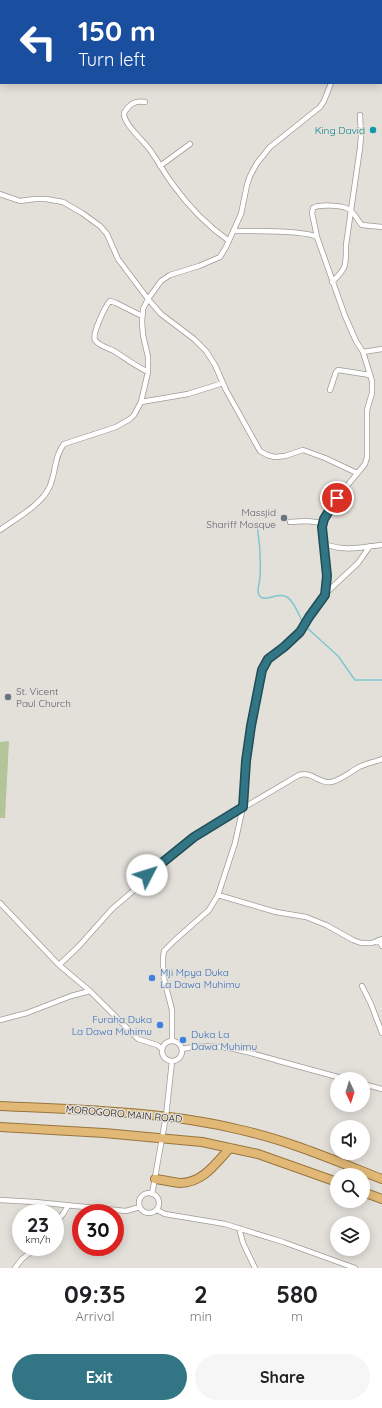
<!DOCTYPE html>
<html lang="en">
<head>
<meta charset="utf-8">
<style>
	:root { --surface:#fff; --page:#f6f6f6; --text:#202124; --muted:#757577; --accent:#327686 }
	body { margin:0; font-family:Quicksand,sans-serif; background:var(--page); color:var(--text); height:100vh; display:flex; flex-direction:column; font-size:15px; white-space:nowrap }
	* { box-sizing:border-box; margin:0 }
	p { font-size:13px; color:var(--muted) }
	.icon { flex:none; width:22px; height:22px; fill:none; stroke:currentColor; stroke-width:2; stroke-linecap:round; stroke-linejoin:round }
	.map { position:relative; height:1268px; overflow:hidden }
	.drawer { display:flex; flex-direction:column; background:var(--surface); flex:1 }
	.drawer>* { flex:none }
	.hud { position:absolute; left:0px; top:0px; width:382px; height:84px; box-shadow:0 2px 10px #0003; background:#1a4fa0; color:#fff; overflow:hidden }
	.needle { width:26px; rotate:176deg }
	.fabs { position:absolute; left:330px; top:1072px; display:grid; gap:8px }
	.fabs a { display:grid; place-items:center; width:40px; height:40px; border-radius:50%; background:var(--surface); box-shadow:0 2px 10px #0003; font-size:20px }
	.speed { position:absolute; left:12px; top:1204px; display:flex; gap:8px; font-size:20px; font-weight:700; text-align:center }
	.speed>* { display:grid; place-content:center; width:52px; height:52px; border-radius:50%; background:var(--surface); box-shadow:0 2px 10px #0003; line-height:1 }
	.speed small { font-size:10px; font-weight:400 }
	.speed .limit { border:6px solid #d22; background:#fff; color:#111 }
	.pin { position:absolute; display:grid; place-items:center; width:34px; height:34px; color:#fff; margin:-17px; border:2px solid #fff; border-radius:50%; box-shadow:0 1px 4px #0007 }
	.me { position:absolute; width:44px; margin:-22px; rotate:50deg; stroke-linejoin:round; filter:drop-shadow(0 0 3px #0008) }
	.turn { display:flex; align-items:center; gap:14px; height:84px; padding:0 12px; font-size:18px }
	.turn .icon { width:52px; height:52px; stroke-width:2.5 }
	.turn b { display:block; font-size:28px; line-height:34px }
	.eta { display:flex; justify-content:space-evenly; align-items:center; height:68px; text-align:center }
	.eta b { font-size:24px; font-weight:700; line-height:28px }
	.action { display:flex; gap:8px; margin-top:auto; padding:8px 12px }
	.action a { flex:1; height:46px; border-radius:24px; background:var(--accent); color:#fff; font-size:16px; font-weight:700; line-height:46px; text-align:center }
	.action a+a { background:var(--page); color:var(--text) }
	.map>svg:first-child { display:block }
</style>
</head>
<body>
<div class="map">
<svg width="382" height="1268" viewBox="0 0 382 1268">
	<rect width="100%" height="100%" fill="#e3e0da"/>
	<path fill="#b2c498" d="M9 741 5 818H0V742Z"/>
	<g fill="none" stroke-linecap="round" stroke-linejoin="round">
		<path stroke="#7dc7d0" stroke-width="1.5" d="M257 525C260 543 261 559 260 577 260 583 256 590 259 595 264 604 277 591 287 597 295 602 299 616 303 623
			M305 626 338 656 355 680H382"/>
		<g stroke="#9e9c96" stroke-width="6">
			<path id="minor" d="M57 1V0
				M259 1V0
				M345 1 346 0
				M359 1 360 0
				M381 55 382 56
				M145 102C134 100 129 105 124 113 123 124 144 141 150 150 159 162 165 175 174 186 189 207 208 226 229 241
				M160 166 190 144
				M0 194 20 201 35 199H46L63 202 82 213 100 226 107 234 118 259 148 299 161 314 194 339 206 351 215 365 226 390 260 451 267 455 275 457 285 456 303 450 325 458 357 473
				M317 237 312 213 313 208C319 204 344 205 350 210 355 214 358 221 362 225L382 227
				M332 282C347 268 346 265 346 245L360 148 361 136 360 115
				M142 316 116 303 110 301C105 306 92 334 95 340 99 346 108 348 114 351 125 358 136 366 148 372
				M363 352 382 349
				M330 390 336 372 338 370 370 375
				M141 402 188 394 223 383
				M290 522 307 521 323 523
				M0 530C15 519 41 505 49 488 56 474 54 456 64 444L116 427 130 419 134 415 141 402 148 372V357L143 335 142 322 143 309 148 299 161 281 170 275 199 266 220 257 226 247 241 214 247 185 250 176 257 163 270 147 320 107 324 101 331 83
				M324 544C347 552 359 547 382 545
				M326 593 358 563 370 546
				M218 895 276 912 306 917 326 925 353 940 361 943H372L382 939
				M0 903 59 965 90 991 138 1039 157 1045 162 1049
				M379 940 382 946
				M59 965 79 946 112 909 133 891 140 882 155 869 183 847 194 837 299 775C313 771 318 784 331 782 341 780 350 772 359 767 366 764 374 762 382 759
				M362 986 371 1004 382 1033
				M0 1020 27 1013 71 996 90 991
				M172 1041V1010L163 975V958L164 951 175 940 209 910 218 895 235 843 243 807 246 761 251 726 263 670 268 659 284 647 300 632 309 617 325 595 327 576 323 523 337 498 365 464 367 457V410L372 393V381L363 352 356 341 345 316 317 237C305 230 250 231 233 231
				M162 1051a10 10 0 1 1 20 0a10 10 0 1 1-20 0Z
				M182 1049C214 1041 248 1052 279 1061 301 1067 323 1073 345 1079
				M363 1084 382 1089
				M139 1203a10 10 0 1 1 20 0a10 10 0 1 1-20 0Z
				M152 1194 166 1116 172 1061
				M0 1200 35 1202 126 1211 140 1207
				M157 1210 165 1214 225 1224 283 1242 355 1268
				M55 1223 63 1214 68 1206
				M239 1228 243 1243 255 1268
				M15 1268 22 1259 37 1247"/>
		</g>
		<g stroke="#97753e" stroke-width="10">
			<path id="trunk" d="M0 1106C81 1110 163 1111 241 1130 290 1141 336 1161 382 1179
				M0 1127 104 1133 202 1142 258 1154 337 1182
				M155 1179C163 1180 172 1182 180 1183 203 1183 216 1163 230 1148
				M363 1192 382 1199"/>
		</g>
		<use href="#minor" stroke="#fff" stroke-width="4.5"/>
		<use href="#trunk" stroke="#e2b876" stroke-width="8"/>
	</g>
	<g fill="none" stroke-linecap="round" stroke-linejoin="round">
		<g stroke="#204d57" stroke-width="10">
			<path id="route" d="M147 875 194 837 243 807 246 761 251 726 262 670 268 659 284 647 300 632 309 617 325 595 327 576 322 527 324 519 337 498"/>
		</g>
		<use href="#route" stroke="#327686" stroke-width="7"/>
	</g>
	<circle fill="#0f9aa8" stroke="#e3e0da" stroke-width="1.5" cx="373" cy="130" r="4"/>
	<g fill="#6b7280" stroke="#e3e0da" stroke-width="1.5">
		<circle cx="284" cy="518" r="4"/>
		<circle cx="8" cy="697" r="4"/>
	</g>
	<g fill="#3f7fe0" stroke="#e3e0da" stroke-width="1.5">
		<circle cx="152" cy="978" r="4"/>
		<circle cx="160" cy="1025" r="4"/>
		<circle cx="183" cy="1040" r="4"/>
	</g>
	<g text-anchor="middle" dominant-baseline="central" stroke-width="3" stroke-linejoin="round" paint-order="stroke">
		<g font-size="10" fill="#0d838f" stroke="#e3e0da" text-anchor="end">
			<text x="365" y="130">King David</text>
		</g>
		<g font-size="10" fill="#5b616d" stroke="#e3e0da" text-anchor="end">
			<text x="276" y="512">Massjid<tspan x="276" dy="12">Shariff Mosque</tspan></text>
			<text x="16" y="691" text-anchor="start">St. Vicent<tspan x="16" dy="12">Paul Church</tspan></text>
		</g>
		<g font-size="10" fill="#366cbe" stroke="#e3e0da" text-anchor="start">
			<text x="160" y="972">Mji Mpya Duka<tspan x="160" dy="12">La Dawa Muhimu</tspan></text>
			<text x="152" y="1019" text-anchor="end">Furaha Duka<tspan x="152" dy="12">La Dawa Muhimu</tspan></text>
			<text x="191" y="1034">Duka La<tspan x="191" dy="12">Dawa Muhimu</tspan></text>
		</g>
		<g font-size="10" fill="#1a1917" stroke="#e3e0da">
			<text transform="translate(124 1114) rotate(5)">MOROGORO MAIN ROAD</text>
		</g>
	</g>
</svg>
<div class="fabs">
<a><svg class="needle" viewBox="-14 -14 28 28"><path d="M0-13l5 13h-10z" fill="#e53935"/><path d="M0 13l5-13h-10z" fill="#757577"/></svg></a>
<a><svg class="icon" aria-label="sound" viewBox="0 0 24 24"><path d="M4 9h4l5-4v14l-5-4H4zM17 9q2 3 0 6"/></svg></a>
<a><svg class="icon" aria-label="search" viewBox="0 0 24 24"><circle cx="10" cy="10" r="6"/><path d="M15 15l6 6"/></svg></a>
<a><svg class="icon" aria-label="layers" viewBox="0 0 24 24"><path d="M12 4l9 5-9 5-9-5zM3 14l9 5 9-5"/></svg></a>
</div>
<div class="speed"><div>23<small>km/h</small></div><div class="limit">30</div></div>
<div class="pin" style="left:337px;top:498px;background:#d93025"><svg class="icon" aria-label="arrive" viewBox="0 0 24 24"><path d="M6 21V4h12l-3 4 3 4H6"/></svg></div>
<svg class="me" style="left:147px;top:875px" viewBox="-20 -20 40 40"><circle r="19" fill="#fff"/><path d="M0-13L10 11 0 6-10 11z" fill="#327686"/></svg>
<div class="hud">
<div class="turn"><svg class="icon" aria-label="left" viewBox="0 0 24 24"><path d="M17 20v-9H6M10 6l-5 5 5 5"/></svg><div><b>150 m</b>Turn left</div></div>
</div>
</div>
<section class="drawer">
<div class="eta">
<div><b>09:35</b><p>Arrival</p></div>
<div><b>2</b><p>min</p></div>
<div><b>580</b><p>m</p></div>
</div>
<div class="action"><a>Exit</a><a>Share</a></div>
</section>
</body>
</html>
